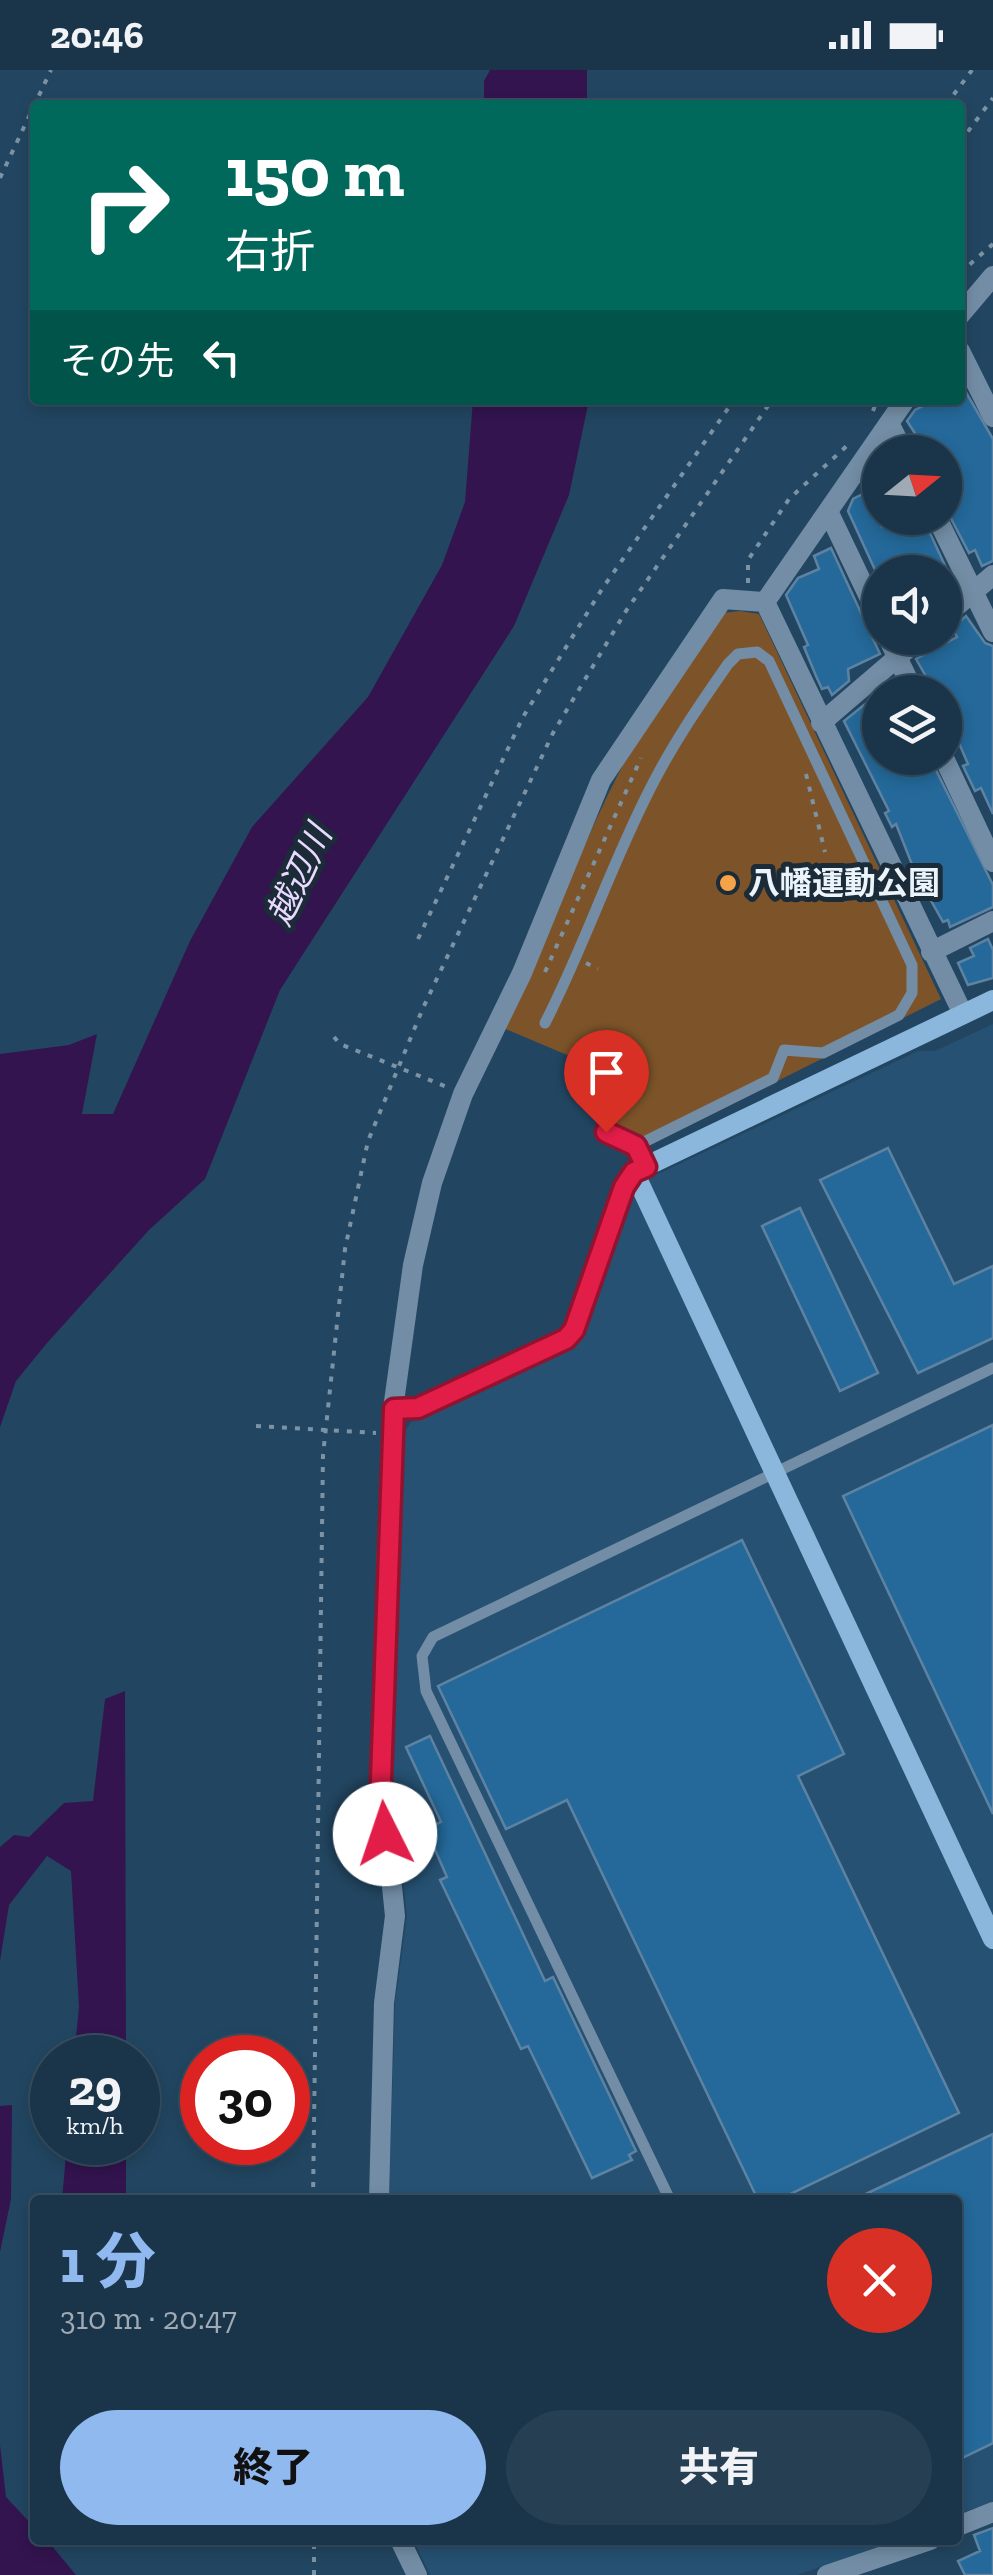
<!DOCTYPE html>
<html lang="ja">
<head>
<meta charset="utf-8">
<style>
	:root { --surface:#1a3449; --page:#273f53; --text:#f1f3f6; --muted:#9faab4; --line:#384f61; --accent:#90b9f0 }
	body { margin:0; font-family:"Zilla Slab","Noto Sans JP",serif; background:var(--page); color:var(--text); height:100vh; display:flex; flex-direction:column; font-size:38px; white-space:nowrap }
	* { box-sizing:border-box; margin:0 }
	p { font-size:32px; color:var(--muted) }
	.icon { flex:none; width:55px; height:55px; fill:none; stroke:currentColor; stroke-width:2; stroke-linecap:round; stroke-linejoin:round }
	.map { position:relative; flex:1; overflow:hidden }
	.drawer { position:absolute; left:30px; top:2125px; width:932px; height:350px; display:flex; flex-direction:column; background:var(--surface); border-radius:10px; box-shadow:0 5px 15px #0003,0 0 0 2px var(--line) }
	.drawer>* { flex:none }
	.top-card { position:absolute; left:30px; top:30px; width:935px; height:305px; border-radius:10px; box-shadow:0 5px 15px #0003,0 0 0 2px var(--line); background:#00695c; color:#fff; overflow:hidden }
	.needle { width:65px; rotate:72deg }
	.controls { position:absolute; left:862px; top:365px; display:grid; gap:20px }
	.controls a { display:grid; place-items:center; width:100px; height:100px; border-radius:50%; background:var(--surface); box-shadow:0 5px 15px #0003,0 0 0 2px var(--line); font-size:50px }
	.speed { position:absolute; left:30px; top:1965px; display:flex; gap:20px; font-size:50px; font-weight:700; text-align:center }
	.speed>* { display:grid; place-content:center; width:130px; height:130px; border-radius:50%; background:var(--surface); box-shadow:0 5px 15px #0003,0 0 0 2px var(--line); line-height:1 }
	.speed small { font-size:25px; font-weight:400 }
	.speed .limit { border:15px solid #d22; background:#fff; color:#111 }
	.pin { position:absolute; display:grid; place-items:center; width:85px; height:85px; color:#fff; margin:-102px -42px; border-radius:50% 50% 50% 0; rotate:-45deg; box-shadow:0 0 10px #0007 }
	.pin .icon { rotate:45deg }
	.me { position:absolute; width:110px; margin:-55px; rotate:356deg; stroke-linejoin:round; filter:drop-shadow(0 0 8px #0008) }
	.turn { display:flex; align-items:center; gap:35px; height:210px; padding:0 30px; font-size:45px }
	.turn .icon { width:130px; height:130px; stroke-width:2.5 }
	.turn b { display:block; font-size:70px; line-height:85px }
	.then { display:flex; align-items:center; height:95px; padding:0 30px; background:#0003; gap:20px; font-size:38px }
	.round { display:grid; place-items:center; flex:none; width:105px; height:105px; border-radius:52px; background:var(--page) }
	.overview { display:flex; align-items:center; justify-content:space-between; height:170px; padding:0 30px }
	h1 { font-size:60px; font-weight:800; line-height:75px; color:var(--accent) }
	.primary-button { display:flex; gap:20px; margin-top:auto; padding:20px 30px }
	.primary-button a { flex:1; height:115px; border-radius:60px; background:var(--accent); color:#111; font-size:40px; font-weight:800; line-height:115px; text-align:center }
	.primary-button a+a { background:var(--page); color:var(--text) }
	.status { display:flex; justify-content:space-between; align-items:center; height:70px; padding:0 50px; background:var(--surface); direction:ltr }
	.status svg { height:28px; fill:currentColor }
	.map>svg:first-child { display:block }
</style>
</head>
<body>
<div class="status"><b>20:46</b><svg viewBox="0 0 49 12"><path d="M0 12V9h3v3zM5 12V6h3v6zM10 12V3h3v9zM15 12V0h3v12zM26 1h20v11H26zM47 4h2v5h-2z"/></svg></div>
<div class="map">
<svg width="993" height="2505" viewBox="0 0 993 2505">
	<rect width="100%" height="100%" fill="#224661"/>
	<path fill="#265172" d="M993 954V2432L958 2444V2130H389L395 1933 407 1846 392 1709 403 1365 411 1352 573 1277 582 1266 639 1113 918 981H935Z
		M414 2470H898L797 2505H430Z"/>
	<path fill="#7d5429" d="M740 541 759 544 941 929 646 1077 600 1050 593 1035 605 1001 503 958C553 857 590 748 647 651 669 613 698 579 723 543Z"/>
	<path fill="#33144f" d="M490 0H587V35H484V11Z
		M473 330H589L569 425 514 556 280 920 205 1109 149 1160 47 1273 16 1311 0 1357V984L69 975 97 964 82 1044H113L190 871 252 757 368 627 442 495 465 432Z
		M125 1621 126 1987H74L79 1937 71 1801 47 1786 9 1835 0 1891V1777L14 1765 29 1767 64 1733 93 1731 105 1629Z
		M12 2035 11 2129 0 2182V2036Z
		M67 2073H126V2130H62Z
		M0 2375 6 2427 35 2458V2470H47L76 2505H0Z"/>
	<path fill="#24699a" stroke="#5e83a2" stroke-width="2.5" d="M960 312 993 369V491L982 496 975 480 969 483 945 437V382H927L907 351 915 340 935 330H960Z
		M865 423 882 457 903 448H923L948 502H876L848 441 853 429Z
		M831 478 880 584 848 599 849 611 832 625 828 617 822 619 816 606 804 577 808 575 786 525 798 508 819 499 814 486Z
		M966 546 985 573 993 576V744L981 718 975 721 963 696 968 694 945 641V622H935L916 589 957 567 952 558Z
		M880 622V688H930L993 815V837L950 857 948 850 943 852 915 802 896 754 892 757 885 743 889 741 844 651Z
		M988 869 993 880V908L968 915 958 893 974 886 970 878Z
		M888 1078 954 1214 993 1196V1268L918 1303 820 1110Z
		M800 1138 878 1303 840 1321 762 1156Z
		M993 1355V1744L843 1426Z
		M742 1470 844 1684 798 1706 959 2043 778 2130H758L567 1730 506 1759 438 1616Z
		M430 1666 545 1911 553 1907 636 2081 629 2085 632 2090 592 2108 528 1976 521 1979 440 1810 447 1807 426 1759 441 1752 406 1677Z
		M993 2064V2373L958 2390V2130H853Z
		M993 2458V2505H965L958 2491 980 2481 974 2465Z"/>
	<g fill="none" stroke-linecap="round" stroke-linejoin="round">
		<path stroke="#7b93a5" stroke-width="4" stroke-dasharray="5 8" stroke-linecap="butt" d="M946 35 972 0
			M960 72 993 28
			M0 108 51 0
			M960 203 993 174
			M873 341 877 330
			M748 513V490L789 429 850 373
			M806 704 825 782
			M418 869 523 647 602 519 734 330
			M586 893 598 899
			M545 902 641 688
			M334 967 340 974 447 1017
			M256 1356 376 1363
			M313 2130 323 1385 345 1179 368 1071 423 938 553 663 626 541 772 330
			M314 2505V2470"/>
		<path stroke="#728da5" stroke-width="11" d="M545 953C584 877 611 795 650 719 672 675 700 634 728 594L738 584 757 582 769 591 912 895V923L899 945 823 983 784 980 773 1008 636 1076 607 1062
			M670 2130 426 1621 422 1586 433 1567 993 1298"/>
		<path stroke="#728da5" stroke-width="20" d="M960 245 993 206
			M960 281 993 347
			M905 330 765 532 963 944
			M889 353 904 382
			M828 441 880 550
			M937 448 993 562
			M945 546 993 505
			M888 568 914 622
			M821 653 920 568
			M944 688 993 792
			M931 882 993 851
			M393 1339 417 1338 566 1269 574 1259 624 1117 634 1102
			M379 2130 384 1933 395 1846 381 1710 387 1480 393 1339 413 1195 432 1113 463 1024 522 903 601 710 723 529 765 532
			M958 2456 993 2442
			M400 2470 417 2505
			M827 2505 930 2470"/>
		<path stroke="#8bb7dc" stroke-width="20" d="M993 930 634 1102 993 1869"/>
	</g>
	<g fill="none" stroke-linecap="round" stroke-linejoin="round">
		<g stroke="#92132f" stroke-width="25">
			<path id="route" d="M385 1764 381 1710 394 1339 418 1338 566 1269 574 1260 624 1117 634 1102 646 1097 636 1076 606 1062"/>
		</g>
		<use href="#route" stroke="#e11d48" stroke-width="18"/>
	</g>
	<circle fill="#f6a248" stroke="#1b2b37" stroke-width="4" cx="728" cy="813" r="10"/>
	<g text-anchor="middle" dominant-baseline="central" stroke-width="10" stroke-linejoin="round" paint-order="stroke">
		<g font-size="32" font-weight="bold" fill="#ecf4fb" stroke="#1b2b37" text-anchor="start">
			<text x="748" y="813">八幡運動公園</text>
		</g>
		<g font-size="35" font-style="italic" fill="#e9d9ff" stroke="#1b2b37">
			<text transform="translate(299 805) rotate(-65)">越辺川</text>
		</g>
	</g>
</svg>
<div class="controls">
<a><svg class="needle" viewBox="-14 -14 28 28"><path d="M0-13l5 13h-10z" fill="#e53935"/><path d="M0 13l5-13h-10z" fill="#9faab4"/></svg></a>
<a><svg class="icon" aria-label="sound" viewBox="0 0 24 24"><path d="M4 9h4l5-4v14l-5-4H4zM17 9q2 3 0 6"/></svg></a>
<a><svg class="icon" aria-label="layers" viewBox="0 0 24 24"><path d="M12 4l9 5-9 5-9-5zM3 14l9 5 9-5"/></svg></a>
</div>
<div class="speed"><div>29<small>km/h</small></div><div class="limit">30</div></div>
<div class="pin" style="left:606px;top:1062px;background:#d93025"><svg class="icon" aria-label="arrive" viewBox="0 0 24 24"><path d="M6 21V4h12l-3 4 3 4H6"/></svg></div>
<svg class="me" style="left:385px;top:1764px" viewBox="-20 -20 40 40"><circle r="19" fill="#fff"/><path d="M0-13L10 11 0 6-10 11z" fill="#e11d48"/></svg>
<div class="top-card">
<div class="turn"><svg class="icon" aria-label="right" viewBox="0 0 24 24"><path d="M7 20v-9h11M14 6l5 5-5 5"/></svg><div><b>150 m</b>右折</div></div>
<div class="then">その先<svg class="icon" aria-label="left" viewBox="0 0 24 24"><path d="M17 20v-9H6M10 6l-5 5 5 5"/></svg></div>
</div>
<section class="drawer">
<div class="overview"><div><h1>1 分</h1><p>310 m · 20:47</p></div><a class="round" style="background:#d93025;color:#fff"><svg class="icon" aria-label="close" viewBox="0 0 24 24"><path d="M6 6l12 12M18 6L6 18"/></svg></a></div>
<div class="primary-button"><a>終了</a><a>共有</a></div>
</section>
</div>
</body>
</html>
